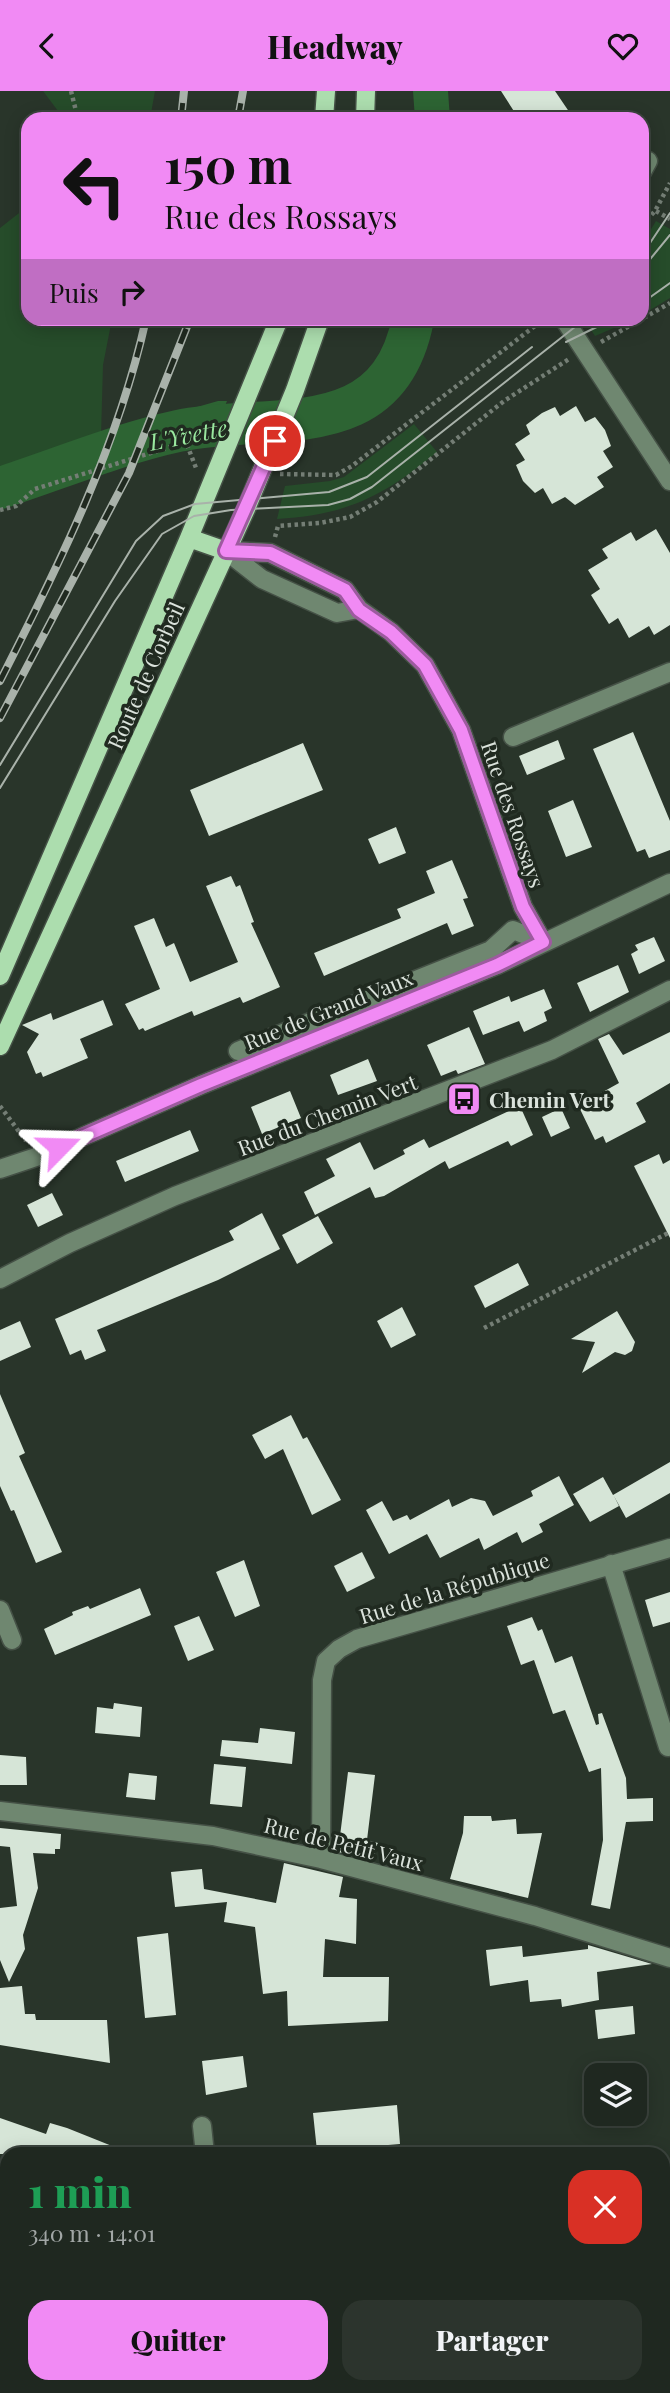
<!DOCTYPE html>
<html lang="fr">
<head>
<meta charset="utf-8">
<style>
	:root { --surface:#1f2820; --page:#2c342d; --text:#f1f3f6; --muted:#a1a6a5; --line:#3c443e; --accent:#f18af4 }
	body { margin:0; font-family:"Playfair Display",serif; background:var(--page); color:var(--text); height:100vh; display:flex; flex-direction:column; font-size:26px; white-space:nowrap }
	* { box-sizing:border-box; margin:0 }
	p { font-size:23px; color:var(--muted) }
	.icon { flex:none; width:38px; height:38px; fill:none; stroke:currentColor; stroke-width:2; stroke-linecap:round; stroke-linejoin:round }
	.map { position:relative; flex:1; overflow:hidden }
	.details { position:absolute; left:0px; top:2056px; width:670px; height:247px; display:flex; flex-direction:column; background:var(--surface); border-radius:21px 21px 0 0; box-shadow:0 4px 18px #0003,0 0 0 2px var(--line) }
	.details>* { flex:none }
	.guide { position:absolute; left:21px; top:21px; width:628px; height:214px; border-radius:21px; box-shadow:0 4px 18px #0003,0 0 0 2px var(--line); background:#f18af4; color:#111; overflow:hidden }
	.tools { position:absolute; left:584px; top:1972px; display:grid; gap:14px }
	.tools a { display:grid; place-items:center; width:63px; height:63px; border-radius:14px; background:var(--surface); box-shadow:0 4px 18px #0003,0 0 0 2px var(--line); font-size:35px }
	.pin { position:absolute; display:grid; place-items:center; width:60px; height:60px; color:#fff; margin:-30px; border:4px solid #fff; border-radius:50%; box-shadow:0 2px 7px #0007 }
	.me { position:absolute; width:77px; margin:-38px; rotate:68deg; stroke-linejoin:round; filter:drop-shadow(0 0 5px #0008) }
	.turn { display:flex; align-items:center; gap:24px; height:147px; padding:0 28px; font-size:32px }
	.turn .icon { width:91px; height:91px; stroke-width:2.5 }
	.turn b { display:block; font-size:49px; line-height:60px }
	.then { display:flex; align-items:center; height:66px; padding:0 28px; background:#0003; gap:14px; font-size:26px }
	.round { display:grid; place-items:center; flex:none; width:74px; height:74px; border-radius:21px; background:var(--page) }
	.head { display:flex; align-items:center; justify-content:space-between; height:119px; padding:0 28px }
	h1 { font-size:42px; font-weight:800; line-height:52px; color:#1e9e55 }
	.cta { display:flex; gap:14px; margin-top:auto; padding:14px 28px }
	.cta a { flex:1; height:80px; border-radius:21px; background:var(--accent); color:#111; font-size:28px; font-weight:800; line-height:80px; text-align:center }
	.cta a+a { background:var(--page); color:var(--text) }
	header { display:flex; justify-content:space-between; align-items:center; height:91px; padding:0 28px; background:var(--accent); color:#111; font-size:32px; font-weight:800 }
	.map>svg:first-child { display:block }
</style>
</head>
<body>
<header><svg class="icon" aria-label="back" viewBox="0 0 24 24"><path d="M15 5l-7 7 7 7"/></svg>Headway<svg class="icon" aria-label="heart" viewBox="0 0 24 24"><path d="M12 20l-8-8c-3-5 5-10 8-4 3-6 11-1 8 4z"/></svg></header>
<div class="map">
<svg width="670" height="2302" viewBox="0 0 670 2302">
	<rect width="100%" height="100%" fill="#29352a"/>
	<path fill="#264c2a" d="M43 0H155L150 28H64Z
		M28 115V228H112L103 274 101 345 0 379V137Z
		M656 130 670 138V207L642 224V153Z
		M584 228H635L595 245Z
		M414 333 437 361C384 405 347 424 277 428L285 395 330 390 344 386Z"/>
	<path fill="#2d6433" d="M413 0H448L450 28H415Z
		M398 228H427C409 292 383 338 310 341L322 311C366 294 387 275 398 228Z
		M218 310H227L212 346 193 347 149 362 162 326Z
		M101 345 87 382 0 413V379Z"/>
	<path fill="#29352a" d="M190 344 191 352 150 365 146 364 147 358Z
		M94 375 89 385 21 407 34 394Z"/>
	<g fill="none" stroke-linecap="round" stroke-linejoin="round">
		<path stroke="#2d6433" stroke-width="42" d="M0 397C59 378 118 353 178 340 273 320 388 356 413 228"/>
	</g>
	<path fill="#d6e5d7" d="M501 0H555L574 28H519Z
		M576 315 585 331 595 326 605 339 611 355 603 360 613 376 597 386 604 396 575 414 565 406 552 413 543 397 535 402 523 390 516 374 525 369 515 353 530 343 526 334 542 322 555 316 560 325Z
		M656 438 670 462V534L654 544 649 535 629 547 618 527 609 533 591 504 600 498 588 479 608 467 602 458 631 441 636 450Z
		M633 641 670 730V759L649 767 645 758 637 761 593 658Z
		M558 649 565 668 527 684 519 665Z
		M303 652 323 699 209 745 190 699Z
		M573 709 592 756 566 766 548 720Z
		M396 736 406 762 379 773 368 748Z
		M452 769 468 807 463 808 474 835 452 844 447 832 324 885 314 862 401 827 397 818 435 802 426 780Z
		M231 785 236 796 240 794 254 831 251 832 280 896 243 912 240 906 194 925 192 920 145 940 143 937 139 939 125 913 160 898 134 835 154 827 166 856 174 852 190 891 238 871 206 795Z
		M654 846 665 870 639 883 631 863 638 859 635 854Z
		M618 874 629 901 590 921 577 892Z
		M544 898 552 917 544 921 547 930 524 941 519 930 483 944 473 920 509 905 511 911Z
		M103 909 113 934 80 948 88 967 43 986 41 981 36 983 27 961 39 943 22 934 51 922 53 929Z
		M469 936 485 973 458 983 456 979 441 985 427 954Z
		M670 941V992L636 1012 646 1031 606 1052 603 1045 595 1049 580 1018 603 1007 601 1002 619 992 598 948 609 943 623 964Z
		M368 968 377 990 338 1004 330 984Z
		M290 1000 301 1027 262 1043 251 1016Z
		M520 1015 533 1044 511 1055 508 1050 449 1078 445 1070 384 1105 375 1107 370 1096 315 1124 304 1101 335 1085 326 1068 360 1051 374 1079 405 1063 403 1059 424 1048 429 1057Z
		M561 1017 570 1037 551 1046 542 1026Z
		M190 1039 199 1060 125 1091 116 1070Z
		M659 1063 663 1073 670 1069V1147L634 1075Z
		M52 1102 63 1124 38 1136 27 1114Z
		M262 1122 280 1158 218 1189 97 1239 106 1260 85 1269 81 1259 70 1264 55 1228 234 1149 229 1140Z
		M318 1125 333 1152 297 1173 282 1144Z
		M518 1172 529 1194 485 1217 474 1195Z
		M402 1216 416 1244 391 1257 377 1230Z
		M617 1220 635 1251 632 1260 625 1264 615 1261 582 1282 595 1251 571 1248Z
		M20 1230 31 1256 0 1270V1239Z
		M0 1303 25 1362 19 1365 62 1461 36 1472 14 1419 11 1420 0 1395Z
		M291 1324 303 1348 307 1346 341 1409 312 1424 283 1358 265 1368 252 1344Z
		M670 1371V1402L626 1427 614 1405 619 1415 590 1431 573 1403 603 1386 613 1404Z
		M559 1385 574 1414 539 1433 543 1441 522 1452 517 1441 484 1459 479 1447 440 1467 427 1443 389 1463 366 1419 382 1410 393 1430 407 1424 410 1429 449 1408 452 1416 471 1407 485 1410 493 1425 533 1405 531 1400Z
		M362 1461 375 1487 347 1501 334 1475Z
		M244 1469 260 1515 235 1526 216 1481Z
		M140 1497 151 1524 55 1564 44 1538 73 1524 72 1521 88 1515 90 1518Z
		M670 1501V1531L653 1536 645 1509Z
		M199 1525 214 1559 188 1570 174 1535Z
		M532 1526 538 1540 542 1538 555 1572 572 1565 596 1634 599 1633 598 1623 602 1622 626 1687 627 1708 653 1707V1730L626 1731 610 1818 591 1814 603 1749 601 1677 589 1681 565 1619 553 1623 534 1569 521 1574 507 1535Z
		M114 1612 142 1616 140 1646 95 1642 97 1616 113 1618Z
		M260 1637 295 1641 292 1673 220 1665 222 1649 258 1652Z
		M0 1664 26 1666 27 1694H0Z
		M214 1673 246 1676 242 1716 210 1713Z
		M348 1681 375 1684 367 1749 378 1752 372 1769 338 1761Z
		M129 1682 157 1685 155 1709 126 1706Z
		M464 1725H491L492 1730 516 1728 517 1743 542 1742 528 1807 450 1788 463 1742Z
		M0 1737 61 1743 60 1758H55V1763L33 1762 38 1797 23 1844 25 1858 9 1891 0 1869V1817L17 1815 10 1756 0 1755Z
		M284 1772 343 1786 339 1806 357 1808 356 1853 325 1848 323 1886H389L388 1930 288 1935 287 1900 263 1903 255 1836 224 1831 227 1811 175 1816 171 1781 202 1778 204 1798 276 1812Z
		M168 1842 176 1924 145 1927 137 1846Z
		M588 1854 652 1873 597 1881 599 1909 562 1916 561 1908 530 1911 528 1889 490 1895 486 1859 522 1855 523 1866 588 1858Z
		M22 1895 25 1923H35L36 1929H107L110 1972 0 1954V1897Z
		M633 1915 635 1943 598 1948 595 1919Z
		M243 1965 247 1996 206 2004 202 1970Z
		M397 2014 400 2053 317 2060 313 2022Z
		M0 2027 46 2043 50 2032 67 2037 132 2063H0Z"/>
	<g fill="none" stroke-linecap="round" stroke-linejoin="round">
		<g stroke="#455146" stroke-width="21">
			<path id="minor" d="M642 81 648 70
				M564 228 670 390
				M226 460 270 462 345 499 359 518 391 541 425 574 461 639 523 816 543 851
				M226 460 262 488 337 522 359 518
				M513 646 670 581
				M238 960 491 859 513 839 543 851
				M0 1078 36 1066 201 994 497 874 670 792
				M0 1188 70 1152 175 1105 552 959 670 899
				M611 1473 668 1656
				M0 1519 12 1549
				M0 1720 213 1745 321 1768 535 1825 670 1867
				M321 1768 322 1589 326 1570 339 1558 357 1548 670 1457
				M202 2035 205 2063
				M0 2105 7 2108
				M291 2296 295 2302
				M574 2296V2302"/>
		</g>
		<g stroke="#455146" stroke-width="21">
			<path id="major" d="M324 28 326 0
				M365 28 366 0
				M189 447 226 460
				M0 885 189 447 279 228
				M0 955 246 418 295 299 320 228"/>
		</g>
		<path stroke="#747e75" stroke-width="4.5" stroke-dasharray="3.5 3.5" stroke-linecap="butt" d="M71 0 78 28
			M656 120 670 128
			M642 134 655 120 670 92
			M601 251 670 212
			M280 383 336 384 352 375 544 228
			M0 419 16 415 35 398 186 351 196 377
			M275 446 278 435 320 432 350 426 377 411 504 310 569 268
			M0 1015 26 1050
			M484 1237 670 1141"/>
		<use href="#minor" stroke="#6f8770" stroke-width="18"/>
		<use href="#major" stroke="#acddae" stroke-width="18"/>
		<path stroke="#a9b2aa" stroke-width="2" d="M642 164 670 122
			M642 178 670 144
			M642 212 670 192
			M566 251 613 228
			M0 674 136 450 163 425 195 413 329 401 367 386 532 256
			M0 697 115 510 162 443 194 425 231 419 328 414 350 408 372 396 585 228"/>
		<g stroke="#a9b2aa" stroke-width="8">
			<path id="rail" d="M181 28 184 0
				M238 28 243 0
				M0 590C59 474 118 355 146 228
				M0 627 129 382 190 228"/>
		</g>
		<use href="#rail" stroke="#202a20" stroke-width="5" stroke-dasharray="16" stroke-linecap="butt"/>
	</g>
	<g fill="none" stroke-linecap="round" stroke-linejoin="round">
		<g stroke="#9d5a9f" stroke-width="18">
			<path id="route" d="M59 1056 201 994 497 874 543 851 523 816 461 639 425 574 391 541 359 519 345 499 270 462 226 460 275 350"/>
		</g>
		<use href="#route" stroke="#f18af4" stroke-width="12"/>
	</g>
	<defs>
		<g id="bus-square" transform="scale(1.75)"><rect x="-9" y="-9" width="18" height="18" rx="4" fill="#f18af4" stroke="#202a20"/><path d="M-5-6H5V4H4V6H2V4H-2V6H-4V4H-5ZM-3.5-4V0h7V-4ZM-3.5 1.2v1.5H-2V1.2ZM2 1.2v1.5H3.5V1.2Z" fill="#111"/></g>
	</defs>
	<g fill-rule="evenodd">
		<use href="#bus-square" x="464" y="1008"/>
	</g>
	<g text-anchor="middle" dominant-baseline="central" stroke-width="7" stroke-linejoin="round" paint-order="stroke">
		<g font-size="21" fill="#dbe3dc" stroke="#202a20">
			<text transform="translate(145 584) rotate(-66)">Route de Corbeil</text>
			<text transform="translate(514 723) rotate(71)">Rue des Rossays</text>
			<text transform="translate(328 918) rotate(-22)">Rue de Grand Vaux</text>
			<text transform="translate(327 1023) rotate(-21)">Rue du Chemin Vert</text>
			<text transform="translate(454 1496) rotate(-17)">Rue de la République</text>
			<text transform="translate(344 1752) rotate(14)">Rue de Petit Vaux</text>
		</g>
		<g font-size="21" font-weight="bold" fill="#dbe3dc" stroke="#202a20" text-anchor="start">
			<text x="489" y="1008">Chemin Vert</text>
		</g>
		<g font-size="23" font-style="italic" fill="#9ae89f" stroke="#202a20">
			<text transform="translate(188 343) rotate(-11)">L'Yvette</text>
		</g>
	</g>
</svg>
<div class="tools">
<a><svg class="icon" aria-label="layers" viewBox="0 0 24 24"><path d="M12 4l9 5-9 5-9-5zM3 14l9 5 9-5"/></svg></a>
</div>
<div class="pin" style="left:275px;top:350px;background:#d93025"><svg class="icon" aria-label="arrive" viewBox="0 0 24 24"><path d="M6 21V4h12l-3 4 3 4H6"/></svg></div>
<svg class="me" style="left:59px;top:1056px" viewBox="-20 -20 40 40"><path d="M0-17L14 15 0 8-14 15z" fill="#f18af4" stroke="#fff" stroke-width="4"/></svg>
<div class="guide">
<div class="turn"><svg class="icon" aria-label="left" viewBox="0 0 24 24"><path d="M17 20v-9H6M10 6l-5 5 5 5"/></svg><div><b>150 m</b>Rue des Rossays</div></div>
<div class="then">Puis<svg class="icon" aria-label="right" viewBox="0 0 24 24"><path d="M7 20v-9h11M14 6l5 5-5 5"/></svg></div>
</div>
<section class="details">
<div class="head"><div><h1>1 min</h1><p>340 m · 14:01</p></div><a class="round" style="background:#d93025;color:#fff"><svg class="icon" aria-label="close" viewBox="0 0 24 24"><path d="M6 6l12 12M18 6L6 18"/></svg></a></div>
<div class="cta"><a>Quitter</a><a>Partager</a></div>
</section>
</div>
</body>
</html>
